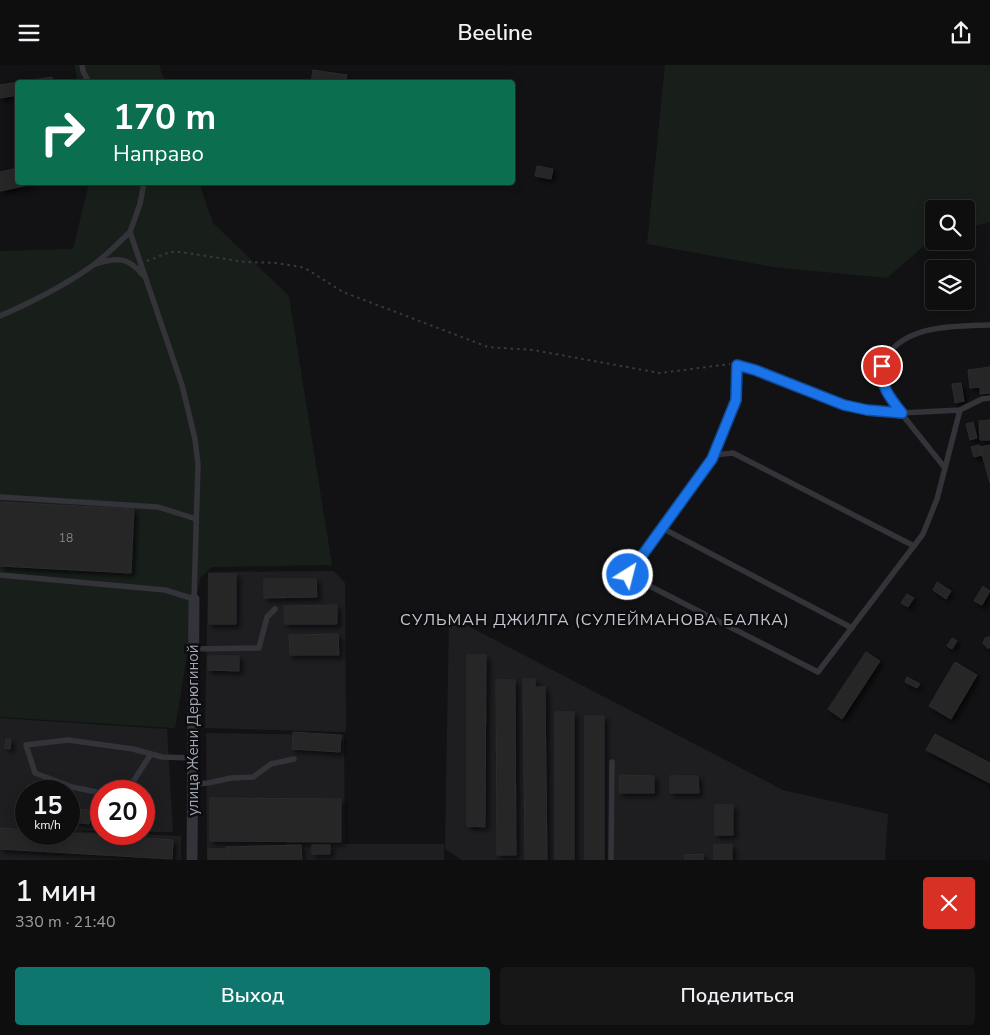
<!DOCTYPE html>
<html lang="ru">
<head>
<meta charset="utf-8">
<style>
	:root { --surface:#0e0e0f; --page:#171718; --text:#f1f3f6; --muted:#9b9c9e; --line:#2e2e2f; --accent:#0f766e }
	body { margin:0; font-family:"Nunito Sans",sans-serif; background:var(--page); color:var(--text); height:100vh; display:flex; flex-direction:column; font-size:19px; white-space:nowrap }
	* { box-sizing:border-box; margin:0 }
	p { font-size:16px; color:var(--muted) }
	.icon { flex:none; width:28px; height:28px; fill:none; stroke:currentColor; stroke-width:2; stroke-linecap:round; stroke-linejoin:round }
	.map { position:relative; height:795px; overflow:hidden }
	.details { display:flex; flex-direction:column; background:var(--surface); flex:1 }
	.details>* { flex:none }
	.hud { position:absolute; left:15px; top:15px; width:500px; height:105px; border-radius:5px; box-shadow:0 2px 12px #0003,0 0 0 1px var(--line); background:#0b6e4f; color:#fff; overflow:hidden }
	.controls { position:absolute; left:925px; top:135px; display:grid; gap:10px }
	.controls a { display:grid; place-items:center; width:50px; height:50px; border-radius:5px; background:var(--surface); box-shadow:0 2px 12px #0003,0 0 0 1px var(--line); font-size:25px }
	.speed { position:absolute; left:15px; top:715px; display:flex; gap:10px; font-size:25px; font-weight:700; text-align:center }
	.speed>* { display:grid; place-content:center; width:65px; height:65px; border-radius:50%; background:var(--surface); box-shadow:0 2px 12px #0003,0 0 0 1px var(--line); line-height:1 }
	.speed small { font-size:12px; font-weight:400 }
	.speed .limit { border:8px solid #d22; background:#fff; color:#111 }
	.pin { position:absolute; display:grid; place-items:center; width:42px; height:42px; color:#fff; margin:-21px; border:2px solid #fff; border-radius:50%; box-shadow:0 1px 5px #0007 }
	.me { position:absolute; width:55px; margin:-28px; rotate:36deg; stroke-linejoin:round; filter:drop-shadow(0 0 4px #0008) }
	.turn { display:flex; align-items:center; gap:18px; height:105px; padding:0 15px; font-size:22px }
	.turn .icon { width:65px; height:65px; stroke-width:2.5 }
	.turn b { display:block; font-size:35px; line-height:42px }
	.round { display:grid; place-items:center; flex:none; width:52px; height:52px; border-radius:5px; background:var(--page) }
	.headline { display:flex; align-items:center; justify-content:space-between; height:85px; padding:0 15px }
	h1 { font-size:30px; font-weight:600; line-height:38px }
	.button { display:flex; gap:10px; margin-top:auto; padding:10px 15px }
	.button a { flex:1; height:58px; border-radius:5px; background:var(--accent); color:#fff; font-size:20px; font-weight:600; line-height:58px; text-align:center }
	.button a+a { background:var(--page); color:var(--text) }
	header { display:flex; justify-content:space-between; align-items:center; height:65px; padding:0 15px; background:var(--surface); font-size:22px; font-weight:600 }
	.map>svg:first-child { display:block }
</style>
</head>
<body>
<header><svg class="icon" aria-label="menu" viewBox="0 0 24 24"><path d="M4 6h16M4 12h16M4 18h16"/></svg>Beeline<svg class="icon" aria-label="share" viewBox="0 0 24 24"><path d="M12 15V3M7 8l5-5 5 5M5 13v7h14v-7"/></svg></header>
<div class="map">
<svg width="990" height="795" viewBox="0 0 990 795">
	<defs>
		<filter id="shadow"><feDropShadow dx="3.5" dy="3.5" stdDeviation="2.5" flood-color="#0009"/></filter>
	</defs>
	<rect width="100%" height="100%" fill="#121214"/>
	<path fill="#1e1e21" d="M334 506 345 518 346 667 205 663 208 507Z
		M449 551 783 725 888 749 885 795H462L445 784Z
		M0 653 167 664 173 767H144V726H101V766L69 765V726H26V769H69V766L181 771V795H0Z
		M206 668 344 670 345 779H444V795H207Z"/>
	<path fill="#181f1a" d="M74 0H159L165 17H78Z
		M665 0H990V157L966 163V144H934V172L887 213 773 202 647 179Z
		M89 118H199L213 158 289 231 332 500 212 502 200 513 175 663 0 652V186L73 184Z"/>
	<path fill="#252528" stroke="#2c2c30" filter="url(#shadow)" d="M313 5 347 10 346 18H311Z
		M52 12 53 18H18V30L0 33V20Z
		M537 101 553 104 551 114 535 111Z
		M18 103V118H38L0 126V107Z
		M990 302V328L980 329V322L970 323 968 305Z
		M961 318 964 336 955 338 952 319Z
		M990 355V375H980L979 356Z
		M973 357 977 373 970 375 966 359Z
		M979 380 982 390 974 392 971 382Z
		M990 380V418L980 382Z
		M0 437 134 444 131 508 0 501Z
		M209 509H236V559H209Z
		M264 514H316L317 532 264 533Z
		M937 517 951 526 946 534 933 525Z
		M983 521 990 526 982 540 974 536Z
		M907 529 914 533 908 542 901 538Z
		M337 540V559H285L284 541Z
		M338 569 339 590H290L289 570Z
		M988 572H990V583H987L983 578 985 573Z
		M952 573 957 576 952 584 947 581Z
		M866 587 880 596 842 654 828 644Z
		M467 590H486L485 762 467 761Z
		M208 591H239V606L208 605Z
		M955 597 977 610 951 654 929 641Z
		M907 612 920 619 917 623 905 617Z
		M523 614H535V622H545L547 795H525Z
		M496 615H515L516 790H497Z
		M555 647H574V795H555Z
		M585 651H604V795H585Z
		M293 667 341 670 340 687 292 684Z
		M935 669 990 698V718L926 685Z
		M6 674H11L10 684 5 683Z
		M620 710 654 711V728H619Z
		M670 711H698L699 728H670Z
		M210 733 341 734V777L210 776Z
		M715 740H733V770H715Z
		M74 744 91 745 89 759 73 757Z
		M0 763 26 765V769L69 768 173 775 172 794 0 784Z
		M301 780 302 795H227L226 782Z
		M312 780H330V789H312Z
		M714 780H732V795H714Z
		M208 784H225V795H208Z
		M703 789V795H685V790Z"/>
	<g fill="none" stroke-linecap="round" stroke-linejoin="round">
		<path stroke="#393a40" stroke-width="2" stroke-dasharray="2.5 4" stroke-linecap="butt" d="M147 196 170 187H181L245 197 276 198 301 202 308 205 343 227 488 282 533 285 660 308 730 299"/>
		<path stroke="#333339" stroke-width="5.5" d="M82 0 83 6 89 18
			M96 199C117 192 128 192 143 210
			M0 251C32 237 64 221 92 201 106 191 118 178 130 167
			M960 345 937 434 923 469 818 607 628 510 712 394 736 335 737 300C773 311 807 329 843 340 862 346 882 347 901 348 895 340 888 332 884 322 880 313 881 305 885 296 901 259 957 261 990 260
			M901 348 960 345 982 334 990 333
			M901 348 945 403
			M713 390 733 388 914 481
			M0 432 158 442 196 454
			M662 463 852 563
			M0 510 165 525 194 534 198 399 195 374 182 320 130 167 140 139 144 118
			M193 584 259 583 267 552 275 544
			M194 719 208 718 231 713 253 712 271 699 294 694
			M127 726 151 689
			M101 728 72 722 35 708 26 680 68 675 133 684 162 692 193 693
			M611 795 612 697"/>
		<path stroke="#333339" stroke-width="11" d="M192 795 194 534"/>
	</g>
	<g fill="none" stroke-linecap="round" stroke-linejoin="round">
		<g stroke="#114b97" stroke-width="12">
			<path id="route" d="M628 510 712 394 736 335 737 300 755 305 844 340 867 345 902 348C890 333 880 321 882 301"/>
		</g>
		<use href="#route" stroke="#1a73e8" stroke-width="9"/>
	</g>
	<g text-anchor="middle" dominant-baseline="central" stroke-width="5" stroke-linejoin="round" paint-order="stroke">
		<g font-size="12" fill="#828692">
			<text x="66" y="473">18</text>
		</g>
		<g font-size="15" fill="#a2a7b6" stroke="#0d0d0f">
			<text transform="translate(193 665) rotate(-90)">улица Жени Дерюгиной</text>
		</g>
		<g font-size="16" letter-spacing="1" fill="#c4c6d1" stroke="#0d0d0f">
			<text x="595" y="555">СУЛЬМАН ДЖИЛГА (СУЛЕЙМАНОВА БАЛКА)</text>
		</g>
	</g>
</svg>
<div class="controls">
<a><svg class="icon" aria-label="search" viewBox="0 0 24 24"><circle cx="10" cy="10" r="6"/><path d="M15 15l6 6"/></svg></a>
<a><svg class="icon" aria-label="layers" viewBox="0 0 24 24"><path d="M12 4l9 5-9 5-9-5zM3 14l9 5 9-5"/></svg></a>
</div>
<div class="speed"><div>15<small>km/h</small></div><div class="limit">20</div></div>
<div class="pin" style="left:882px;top:301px;background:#d93025"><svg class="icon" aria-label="arrive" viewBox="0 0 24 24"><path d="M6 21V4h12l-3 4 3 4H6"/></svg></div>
<svg class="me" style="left:628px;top:510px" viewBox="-20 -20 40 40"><circle r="17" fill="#1a73e8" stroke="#fff" stroke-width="3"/><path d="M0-11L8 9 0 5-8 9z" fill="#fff"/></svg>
<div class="hud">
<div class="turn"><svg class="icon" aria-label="right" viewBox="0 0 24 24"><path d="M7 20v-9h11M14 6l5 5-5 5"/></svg><div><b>170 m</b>Направо</div></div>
</div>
</div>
<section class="details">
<div class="headline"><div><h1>1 мин</h1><p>330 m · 21:40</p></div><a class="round" style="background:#d93025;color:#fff"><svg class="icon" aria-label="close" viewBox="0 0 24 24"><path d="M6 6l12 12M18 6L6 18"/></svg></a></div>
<div class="button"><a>Выход</a><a>Поделиться</a></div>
</section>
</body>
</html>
